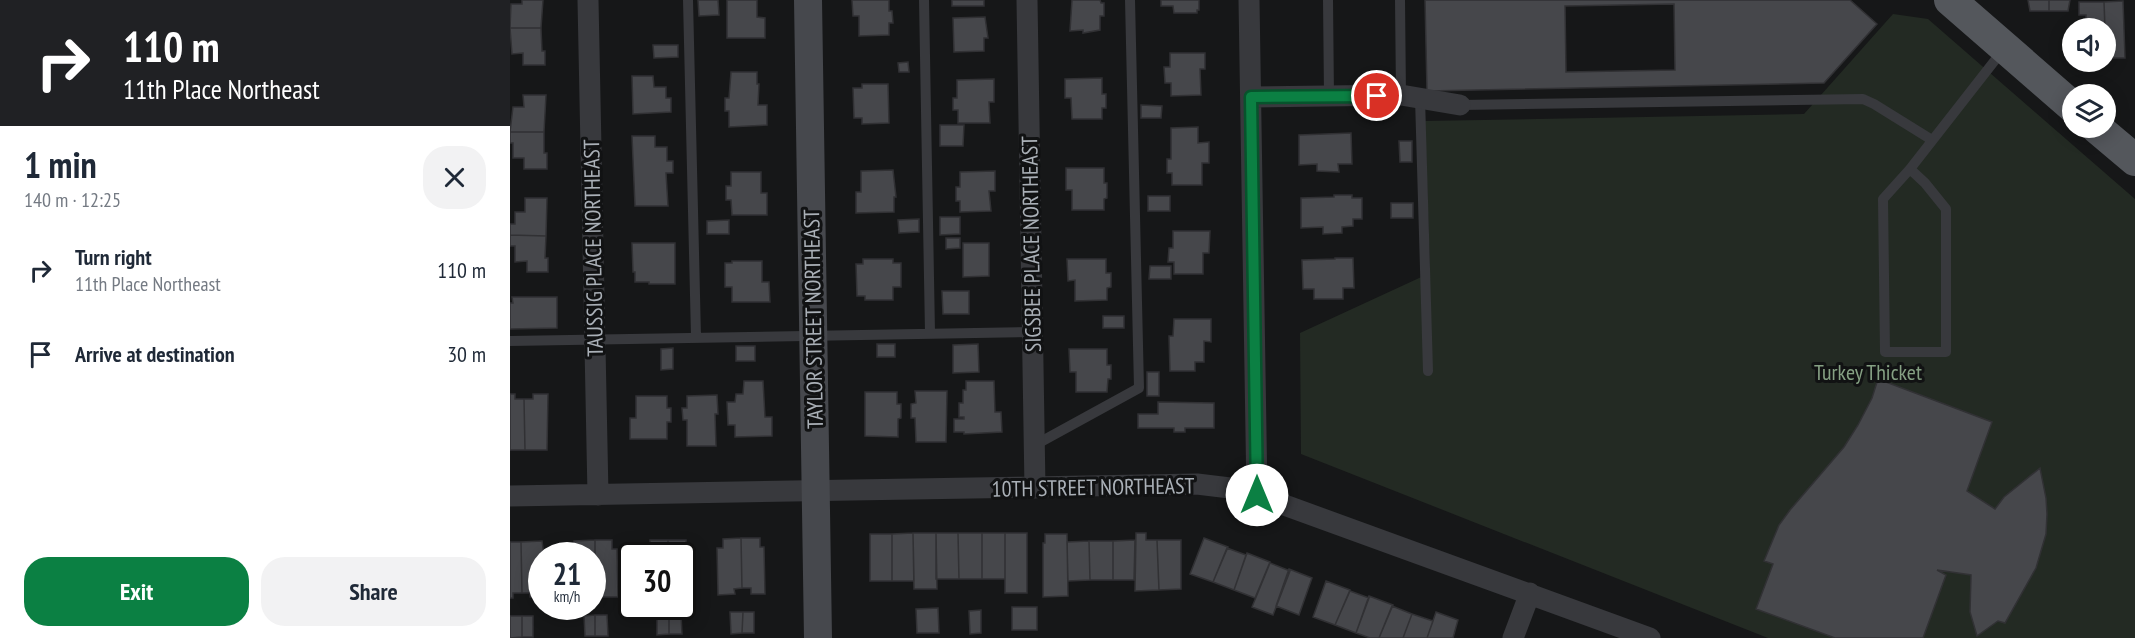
<!DOCTYPE html>
<html lang="en">
<head>
<meta charset="utf-8">
<style>
	:root { --surface:#fff; --page:#f2f2f3; --text:#1f2937; --muted:#747a83; --accent:#0b8043 }
	body { margin:0; font-family:"PT Sans Narrow",sans-serif; background:var(--page); color:var(--text); height:100vh; display:flex; flex-direction:column; font-size:22px; white-space:nowrap }
	* { box-sizing:border-box; margin:0 }
	p { font-size:20px; color:var(--muted) }
	.icon { flex:none; width:33px; height:33px; fill:none; stroke:currentColor; stroke-width:2; stroke-linecap:round; stroke-linejoin:round }
	.map { position:relative; flex:1; overflow:hidden }
	.panel { display:flex; flex-direction:column; background:var(--surface); width:510px }
	.panel>* { flex:none }
	.hud { background:#202124; color:#fff; overflow:hidden }
	.tools { position:absolute; left:1552px; top:18px; display:grid; gap:12px }
	.tools a { display:grid; place-items:center; width:54px; height:54px; border-radius:50%; background:var(--surface); box-shadow:0 3px 15px #0003; font-size:30px }
	.speed { position:absolute; left:18px; top:542px; display:flex; gap:12px; font-size:30px; font-weight:700; text-align:center }
	.speed>* { display:grid; place-content:center; width:78px; height:78px; border-radius:50%; background:var(--surface); box-shadow:0 3px 15px #0003; line-height:1 }
	.speed small { font-size:15px; font-weight:400 }
	.speed .limit { border:3px solid #111; border-radius:9px; background:#fff; color:#111 }
	.pin { position:absolute; display:grid; place-items:center; width:51px; height:51px; color:#fff; margin:-26px; border:3px solid #fff; border-radius:50%; box-shadow:0 2px 6px #0007 }
	.me { position:absolute; width:66px; margin:-33px; rotate:0deg; stroke-linejoin:round; filter:drop-shadow(0 0 4px #0008) }
	.turn { display:flex; align-items:center; gap:21px; height:126px; padding:0 24px; font-size:27px }
	.turn .icon { width:78px; height:78px; stroke-width:2.5 }
	.turn b { display:block; font-size:42px; line-height:51px }
	.round { display:grid; place-items:center; flex:none; width:63px; height:63px; border-radius:24px; background:var(--page) }
	.overview { display:flex; align-items:center; justify-content:space-between; height:102px; padding:0 24px }
	h1 { font-size:36px; font-weight:700; line-height:45px }
	.action { display:flex; gap:12px; margin-top:auto; padding:12px 24px }
	.action a { flex:1; height:69px; border-radius:24px; background:var(--accent); color:#fff; font-size:24px; font-weight:700; line-height:69px; text-align:center }
	.action a+a { background:var(--page); color:var(--text) }
	ul { padding:0; list-style:none }
	li { display:flex; align-items:center; gap:18px; height:84px; padding:0 24px }
	li div { flex:1 }
	li b { display:block; font-size:22px }
	li em { font-style:normal }
	main { display:flex; flex:1; min-height:0 }
	.map>svg:first-child { display:block }
</style>
</head>
<body>
<main>
<section class="panel">
<div class="hud">
<div class="turn"><svg class="icon" aria-label="right" viewBox="0 0 24 24"><path d="M7 20v-9h11M14 6l5 5-5 5"/></svg><div><b>110 m</b>11th Place Northeast</div></div>
</div>
<div class="overview"><div><h1>1 min</h1><p>140 m · 12:25</p></div><a class="round"><svg class="icon" aria-label="close" viewBox="0 0 24 24"><path d="M6 6l12 12M18 6L6 18"/></svg></a></div>
<ul>
<li><svg class="icon" aria-label="right" viewBox="0 0 24 24"><path d="M7 20v-9h11M14 6l5 5-5 5"/></svg><div><b>Turn right</b><p>11th Place Northeast</p></div><em>110 m</em></li>
<li><svg class="icon" aria-label="arrive" viewBox="0 0 24 24"><path d="M6 21V4h12l-3 4 3 4H6"/></svg><div><b>Arrive at destination</b></div><em>30 m</em></li>
</ul>
<div class="action"><a>Exit</a><a>Share</a></div>
</section>
<div class="map">
<svg width="1625" height="638" viewBox="0 0 1625 638">
	<rect width="100%" height="100%" fill="#161718"/>
	<path fill="#232a23" d="M1383 14 1418 19 1625 199V638H1258L791 454 790 333 920 273 915 121 1294 114Z"/>
	<path fill="#46474b" stroke="#313134" stroke-width="1.5" fill-rule="evenodd" d="M12 0H33L31 28H0L1 4H12Z
		M188 0H208L209 15 189 16Z
		M217 0H247V17L255 18V38H217Z
		M342 0H379V11H382L383 23H379V35L349 36V16H343Z
		M442 0H474V6H442Z
		M562 0H590L591 3H594V16H590V30L573 33V30L560 31Z
		M651 0H689V10H687V13H664L663 6H651Z
		M915 0H1340L1367 24 1314 83 917 91ZM1164 4 1165 70 1056 72 1055 6Z
		M1518 0H1539V11H1520Z
		M1539 0H1560L1558 11H1539Z
		M1613 1 1615 58H1596L1594 2Z
		M1569 2H1594L1595 28H1576V15H1569Z
		M475 17 478 38H474V51L444 52 443 18Z
		M0 28H31L32 51H35V65H13V53L2 54Z
		M143 45H168V57L144 58Z
		M660 53H695V69H690L691 95 661 96V83H655L654 67H660Z
		M398 62 399 72H389L388 63Z
		M221 72H247V84H249L248 105H257V125L219 127V111H215V98H219Z
		M122 76H143L144 87H156V98H161V112L123 114Z
		M592 78V94H596V108H592V119H562L561 98H555V79Z
		M484 79V102H479L480 123H448V110H443V98H447V80Z
		M352 84H378L379 123 352 124V118H344L343 88H352Z
		M13 95H36L34 132H0L3 107H14Z
		M631 105 652 106 651 118H631Z
		M430 125H454L453 146H430Z
		M688 127V143L699 142V163H692V185H662V173H657V159H661V128Z
		M0 132H34V153H37V169H14V158H3V143H0Z
		M841 133 842 164H828L829 172 807 171V164L789 165V135Z
		M122 136H145V147H157V161H163V173H156L158 206H125Z
		M889 141H902V162H890Z
		M556 168H594V183H597V198L594 199V210H562V190H556Z
		M383 170 386 197H384V212L346 213V192H351V171Z
		M485 171V191H479L481 211 450 212V201H446V187H450V172Z
		M221 172H251V193H257V215H222L221 200H216V186H221Z
		M824 195H842V198H852V219H843V226L832 227V233L813 234V227L791 228V198L824 197Z
		M638 196H660V211H638Z
		M15 198H37L36 236 0 235V224H5V212H15Z
		M881 203H903V218H881Z
		M430 217H450V234L430 235Z
		M409 219V232L389 233 388 220Z
		M219 220V234H197V221Z
		M663 231H700L699 253H693V274H664V262H658L659 248H663Z
		M0 235 36 236 35 258H38V272H17V261L5 262V246H0Z
		M436 238H450V248L436 249Z
		M122 243H165V284H139V282H125V272H123Z
		M453 243H479V276L453 277Z
		M825 258H843L844 288H833V299H804V289H793L792 260 825 259Z
		M353 259H383V263H391V287H383V300H355V296H347L346 264H353Z
		M557 259H596V273H601V287L597 288V300L565 301V280L558 281Z
		M222 261H252V282H259L260 302H222V287H215V263H222Z
		M640 266H661V279H639Z
		M432 291H459V314H433Z
		M2 297H47V328L0 329V303H3Z
		M593 316H614V328H593Z
		M664 319H701V342L694 341V362H685V371H660L659 336H663Z
		M367 344H385V357H367Z
		M468 344 469 372 443 373V345Z
		M226 346H245V361H226Z
		M163 348V369L151 370V349Z
		M559 349H597V365H601V379H598L597 392H566V372H560Z
		M637 372H649V396H637Z
		M1368 379 1482 422 1457 491 1485 509 1494 497 1530 468 1536 498 1537 514 1536 534 1526 568 1495 623 1488 621 1467 636 1460 612 1461 575 1427 570 1436 575 1413 638H1325L1246 609 1263 564 1254 561 1269 525 1280 510 1334 447 1348 425 1362 398Z
		M234 381H253L255 417H262V436L225 437V425H218L217 402H225L226 394H233Z
		M456 381H484L485 412H491L492 432 454 434V432H444V419H454V417H449V403H453V390H456Z
		M405 391H437L436 442H406L405 418H401V404L406 403Z
		M355 392H387V404H391V418L388 419V437L355 436Z
		M0 394H5V399H14L15 450H0Z
		M23 394H38L37 450H15L14 399H23Z
		M207 395 208 414H205L206 446H177V420H173L172 408H177V396Z
		M126 396H157V408H161V422H157V439H120V418H126Z
		M648 402 704 403V428H675V432H664V428H628V414H648Z
		M403 533H426L427 589H404Z
		M403 533 404 581H382V534Z
		M426 533H448L449 579H426Z
		M448 533H472V579H449Z
		M472 533H495V579H472Z
		M495 533H517V593H495Z
		M626 533H636V540H647L649 590 625 591Z
		M360 534H382V581H360Z
		M535 534H557L558 596 533 597V543H535Z
		M231 538H250V547H254L255 594H241V588H232Z
		M231 538 232 588 224 589 225 594 208 595 207 548H213V539Z
		M694 538 718 547 703 582 680 574Z
		M85 540H102V549H107L108 597H87V592H85Z
		M85 540V592H82V555H61V550H64V541Z
		M140 540H158V555H134V548H140Z
		M158 540H176V548H182V594L172 595V555H158Z
		M625 540 624 580H603V541Z
		M647 540H671V589L649 590Z
		M32 541 34 555H32V597H20V593H12L11 542Z
		M579 541H603V580H580Z
		M579 541 580 580 558 581 557 542Z
		M0 542H11L12 593H3V598H0Z
		M717 548 736 555 724 590 703 582Z
		M737 553 760 562 745 598 724 590Z
		M760 563 780 571 763 615 742 607Z
		M779 569 802 578 789 615 766 606Z
		M816 581 840 590 825 625 803 617Z
		M840 591 859 598 846 633 825 625Z
		M859 596 883 605 869 638H860L846 633Z
		M882 606 902 614 893 638H869Z
		M502 607H527V630H502Z
		M428 608 429 633H407L406 609Z
		M471 610V633L460 634 459 611Z
		M220 612H233L232 633 221 634Z
		M233 612H244V633H232Z
		M926 612 948 620 943 638H917Z
		M147 614H159V634L147 635Z
		M159 614H171L172 634H159Z
		M902 614 923 621 917 638H893Z
		M85 615V636H75L74 616Z
		M85 615H97L98 636H85Z
		M0 616H12V637L0 638Z
		M12 616H23V637H12Z"/>
	<g fill="none" stroke-linecap="round" stroke-linejoin="round">
		<path stroke="#38393d" stroke-width="10" d="M178 0 186 337
			M414 0 420 333
			M818 0 819 96
			M890 0 891 95
			M910 98 918 371
			M950 105 1353 99 1364 104 1422 140
			M1400 169 1415 183 1436 209V352H1375L1373 199 1400 169 1493 50
			M0 341 523 332
			M525 445 629 388 620 0"/>
		<path stroke="#38393d" stroke-width="21" d="M78 0 88 495
			M517 0 525 488
			M739 0 747 495
			M741 97 891 95 950 105
			M0 496 687 484 720 488 747 495 1140 638
			M1003 638 1020 593"/>
		<path stroke="#46484d" stroke-width="28" d="M298 0 308 638"/>
		<path stroke="#54575c" stroke-width="32" d="M1440 0 1563 107
			M1587 128 1625 160"/>
	</g>
	<g fill="none" stroke-linecap="round" stroke-linejoin="round">
		<g stroke="#07532c" stroke-width="15">
			<path id="route" d="M747 495 741 97 867 96"/>
		</g>
		<use href="#route" stroke="#0b8043" stroke-width="10"/>
	</g>
	<g text-anchor="middle" dominant-baseline="central" stroke-width="6" stroke-linejoin="round" paint-order="stroke">
		<g font-size="22" fill="#aab0b7" stroke="#111213">
			<text transform="translate(521 244) rotate(-91)">SIGSBEE PLACE NORTHEAST</text>
			<text transform="translate(83 248) rotate(-91)">TAUSSIG PLACE NORTHEAST</text>
			<text transform="translate(303 319) rotate(-91)">TAYLOR STREET NORTHEAST</text>
			<text transform="translate(583 487) rotate(-1)">10TH STREET NORTHEAST</text>
		</g>
		<g font-size="22" fill="#85a083" stroke="#111213">
			<text x="1358" y="372">Turkey Thicket</text>
		</g>
	</g>
</svg>
<div class="tools">
<a><svg class="icon" aria-label="sound" viewBox="0 0 24 24"><path d="M4 9h4l5-4v14l-5-4H4zM17 9q2 3 0 6"/></svg></a>
<a><svg class="icon" aria-label="layers" viewBox="0 0 24 24"><path d="M12 4l9 5-9 5-9-5zM3 14l9 5 9-5"/></svg></a>
</div>
<div class="speed"><div>21<small>km/h</small></div><div class="limit">30</div></div>
<div class="pin" style="left:867px;top:96px;background:#d93025"><svg class="icon" aria-label="arrive" viewBox="0 0 24 24"><path d="M6 21V4h12l-3 4 3 4H6"/></svg></div>
<svg class="me" style="left:747px;top:495px" viewBox="-20 -20 40 40"><circle r="19" fill="#fff"/><path d="M0-13L10 11 0 6-10 11z" fill="#0b8043"/></svg>
</div>
</main>
</body>
</html>
